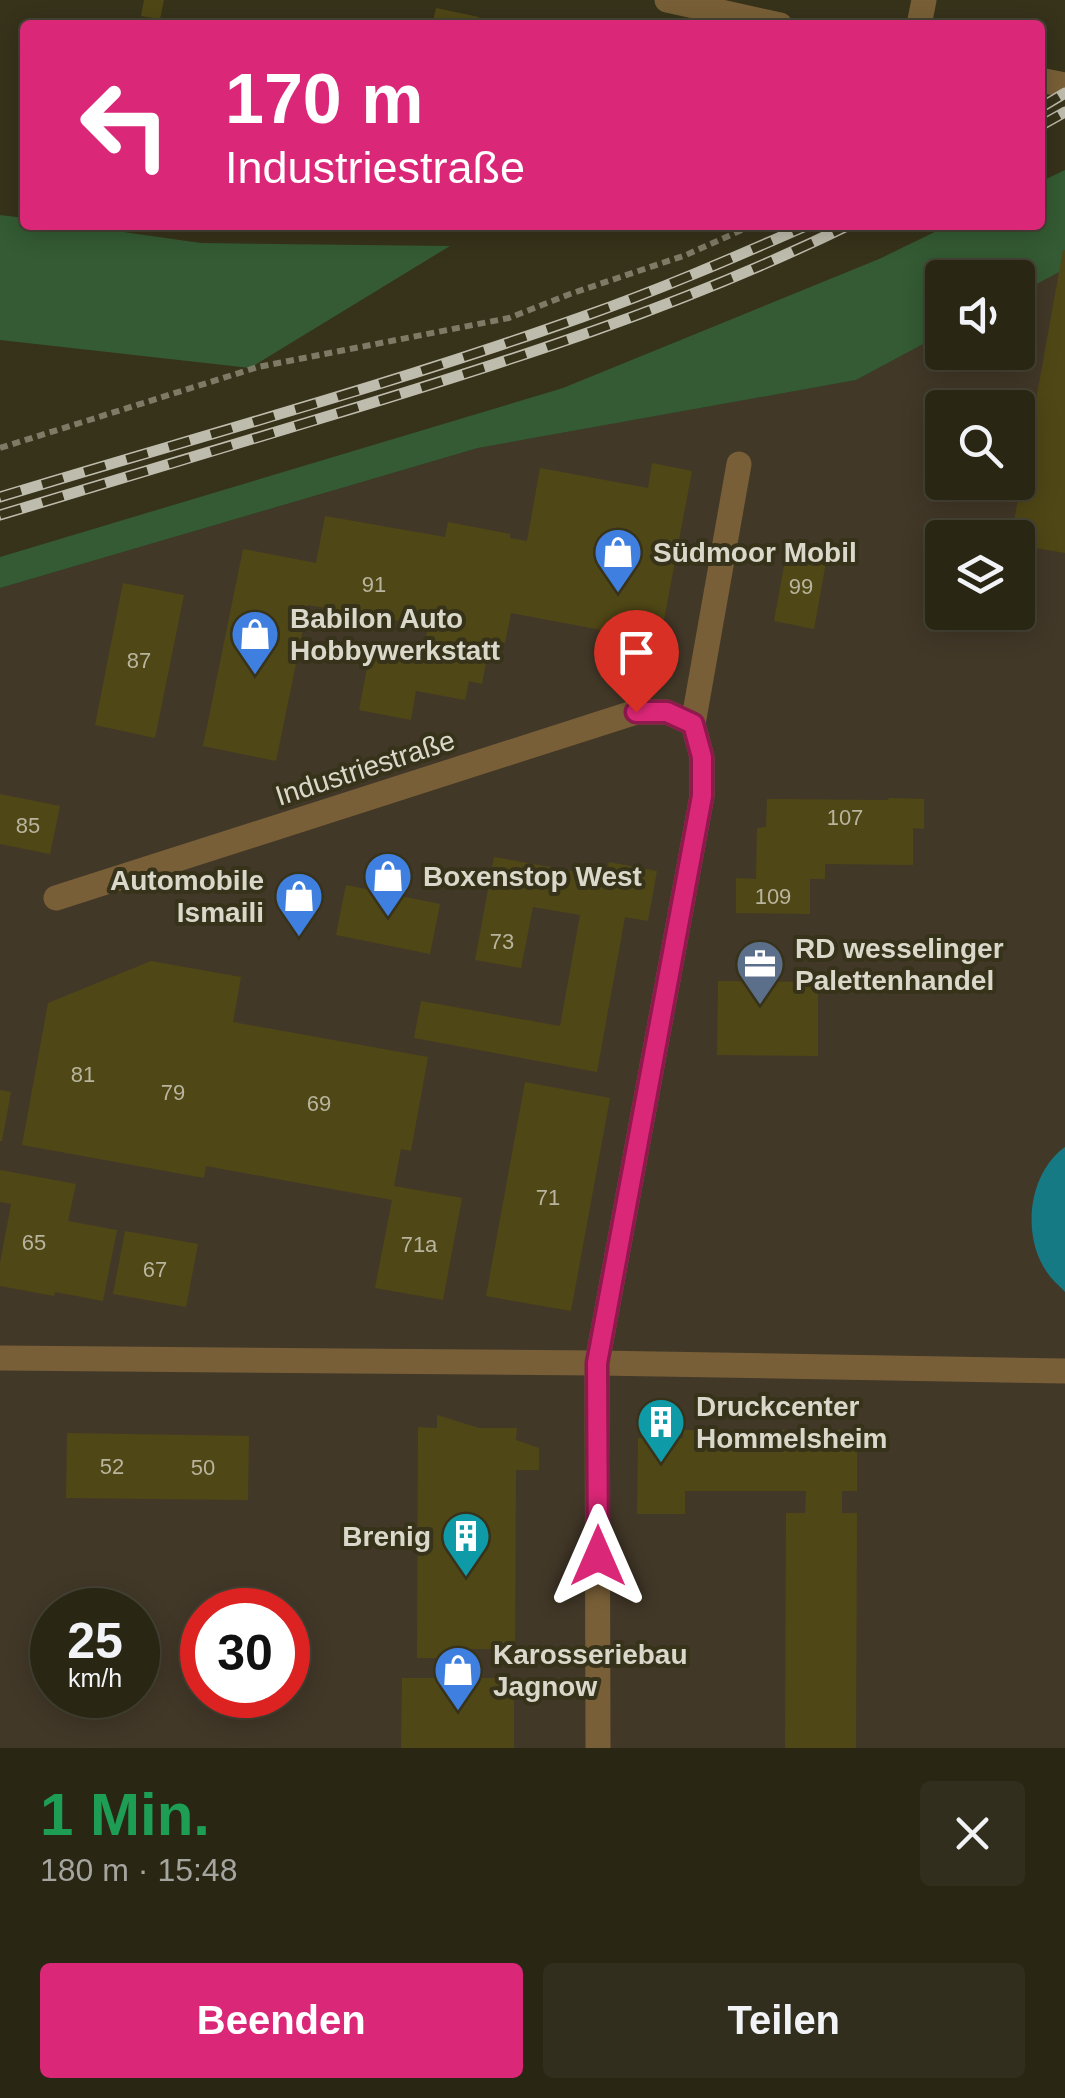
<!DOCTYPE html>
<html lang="de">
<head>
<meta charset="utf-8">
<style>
	:root { --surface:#292614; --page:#312e1d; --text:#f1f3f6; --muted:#a5a5a0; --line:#454334; --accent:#db2777 }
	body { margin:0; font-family:Helvetica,sans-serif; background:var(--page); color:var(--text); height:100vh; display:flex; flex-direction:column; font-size:38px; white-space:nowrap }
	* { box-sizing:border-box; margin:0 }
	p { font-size:32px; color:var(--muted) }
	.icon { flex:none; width:55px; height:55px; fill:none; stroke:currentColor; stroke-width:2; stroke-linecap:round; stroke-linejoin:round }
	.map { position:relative; height:1748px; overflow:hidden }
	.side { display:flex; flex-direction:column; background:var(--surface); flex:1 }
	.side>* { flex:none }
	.guide { position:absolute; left:20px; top:20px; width:1025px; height:210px; border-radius:10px; box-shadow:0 5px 25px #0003,0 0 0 2px var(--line); background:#db2777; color:#fff; overflow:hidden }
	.tools { position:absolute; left:925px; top:260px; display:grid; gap:20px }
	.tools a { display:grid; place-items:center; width:110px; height:110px; border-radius:10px; background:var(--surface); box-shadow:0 5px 25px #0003,0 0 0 2px var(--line); font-size:50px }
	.speed { position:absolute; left:30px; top:1588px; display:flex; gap:20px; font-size:50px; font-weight:700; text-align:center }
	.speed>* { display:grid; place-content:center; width:130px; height:130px; border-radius:50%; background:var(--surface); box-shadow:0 5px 25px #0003,0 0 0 2px var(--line); line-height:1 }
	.speed small { font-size:25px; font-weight:400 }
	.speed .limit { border:15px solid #d22; background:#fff; color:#111 }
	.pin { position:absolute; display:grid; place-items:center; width:85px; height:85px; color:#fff; margin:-102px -42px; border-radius:50% 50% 50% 0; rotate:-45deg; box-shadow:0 0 10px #0007 }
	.pin .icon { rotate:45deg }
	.me { position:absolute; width:110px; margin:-55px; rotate:0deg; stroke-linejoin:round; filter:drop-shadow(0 0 8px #0008) }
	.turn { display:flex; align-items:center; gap:35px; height:210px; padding:0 40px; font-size:45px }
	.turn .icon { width:130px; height:130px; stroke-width:2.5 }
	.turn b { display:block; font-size:70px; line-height:85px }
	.round { display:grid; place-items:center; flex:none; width:105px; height:105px; border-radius:10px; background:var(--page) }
	.overview { display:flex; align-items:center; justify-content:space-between; height:170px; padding:0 40px }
	h1 { font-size:60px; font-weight:600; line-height:75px; color:#1e9e55 }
	.button { display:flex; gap:20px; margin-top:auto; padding:20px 40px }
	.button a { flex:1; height:115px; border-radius:10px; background:var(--accent); color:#fff; font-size:40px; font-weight:600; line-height:115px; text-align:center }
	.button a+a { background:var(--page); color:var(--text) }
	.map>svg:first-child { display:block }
</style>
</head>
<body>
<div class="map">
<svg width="1065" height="1748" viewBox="0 0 1065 1748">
	<rect width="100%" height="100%" fill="#37321a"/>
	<path fill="#423828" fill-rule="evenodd" d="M1065 269V1748H0V588L478 448 856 380 942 334V352H1018V294ZM942 408H1018V482H942ZM942 538H1018V612H942ZM52 1610H138V1695H52ZM202 1610H288V1695H202Z"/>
	<path fill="#345b33" d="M1065 170V269L1018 294V278H942V334L856 380 478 448 0 588V557L563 388 879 259 949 225H1040V182Z
		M0 215 25 218V225H74L201 243 450 246 250 368 0 340Z"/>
	<path fill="#167a85" d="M1065 1147V1292C1060 1286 1053 1281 1049 1275 1021 1239 1027 1174 1065 1147Z"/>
	<path fill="#504716" d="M144 0H164L160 19 141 16Z
		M436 8 479 17 477 25H432Z
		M1063 250H1065V553L1018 545V538H1011Z
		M652 463 692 471 660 641 511 613 505 643 490 641 482 684 469 681 465 700 416 691 411 720 359 710 371 647 423 656 428 626 308 605 276 761 203 746 243 549 316 563 325 516 445 537 448 522 510 534V538L527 541 540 468 648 488Z
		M788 544 828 551 814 629 774 621Z
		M123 583 184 595 155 738 95 725Z
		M0 794 60 806 50 854 0 844Z
		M889 798 924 799V829L913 828V865L825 864V879H810V914L736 913V878L756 879 757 828 766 827 767 799 888 800Z
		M494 857 606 877 609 862 657 871 648 921 625 917 597 1072 414 1038 421 1001 560 1026 580 915 533 907 521 968 475 960Z
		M346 885 440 904 430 954 336 935Z
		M151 961 241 977 233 1022 428 1057 411 1151 401 1149 394 1186 462 1198 443 1300 375 1288 392 1200 206 1166 204 1178 22 1145 48 1003Z
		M718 981 818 982V1056L717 1055Z
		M525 1082 610 1098 571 1311 486 1296Z
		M0 1090 11 1092 2 1141H0Z
		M0 1170 76 1184 68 1221 117 1230 103 1301 55 1292 54 1296 0 1286V1263L11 1204 0 1202Z
		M125 1231 198 1244 186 1307 113 1294Z
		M437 1415 479 1428H517L516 1440 539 1448V1470H516L515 1649H470V1658H417L418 1427 437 1428Z
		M683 1430H857V1491H842V1513H857L856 1748H785L786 1513H805L806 1491H685V1514H637L638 1438H683Z
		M67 1433 249 1436 248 1500 66 1498Z
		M402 1678H514V1748H401Z"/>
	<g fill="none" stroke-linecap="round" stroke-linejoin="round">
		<path stroke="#7d7a66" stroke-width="6" stroke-dasharray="8 5" stroke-linecap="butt" d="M0 448 258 367 509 318 570 294 686 255 753 225"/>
		<path stroke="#785f37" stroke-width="25" d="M667 0 780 25
			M919 25 924 0
			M1040 80 1065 85
			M56 898 636 712H667L693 724
			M0 1358 597 1363 1065 1371
			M598 1748 597 1363 702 796V757L693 724 739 464"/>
		<g stroke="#bebcac" stroke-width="11">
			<path id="rail" d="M1040 108 1065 93
				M1040 126 1065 112
				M0 497C194 438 391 385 582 317 659 290 733 258 808 225
				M0 515C112 481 224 448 335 414 510 361 684 306 849 225"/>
		</g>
		<use href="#rail" stroke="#37321a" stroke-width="8" stroke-dasharray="22" stroke-linecap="butt"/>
	</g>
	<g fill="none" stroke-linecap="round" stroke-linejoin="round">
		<g stroke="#8e194d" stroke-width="25">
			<path id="route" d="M598 1556 597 1363 702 796V757L693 724 667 712H636"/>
		</g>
		<use href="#route" stroke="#db2777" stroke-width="18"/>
	</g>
	<defs>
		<g id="shop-pin" transform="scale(2.5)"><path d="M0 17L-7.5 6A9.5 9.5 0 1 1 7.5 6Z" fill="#3f7fe0" stroke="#37321a"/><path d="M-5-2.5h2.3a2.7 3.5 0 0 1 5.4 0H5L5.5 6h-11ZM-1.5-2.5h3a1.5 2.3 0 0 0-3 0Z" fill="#fff"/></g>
		<g id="office-pin" transform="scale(2.5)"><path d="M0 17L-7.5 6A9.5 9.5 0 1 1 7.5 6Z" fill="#5c6f8a" stroke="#37321a"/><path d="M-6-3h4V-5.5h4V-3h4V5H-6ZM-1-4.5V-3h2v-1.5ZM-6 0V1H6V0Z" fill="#fff"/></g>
		<g id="building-pin" transform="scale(2.5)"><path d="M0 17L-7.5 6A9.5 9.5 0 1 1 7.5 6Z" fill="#0f9aa8" stroke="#37321a"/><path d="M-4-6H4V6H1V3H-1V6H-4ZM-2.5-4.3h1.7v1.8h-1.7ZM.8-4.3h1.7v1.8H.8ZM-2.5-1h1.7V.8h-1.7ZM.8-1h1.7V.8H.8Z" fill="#fff"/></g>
	</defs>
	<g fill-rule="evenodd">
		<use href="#shop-pin" x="618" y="552"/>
		<use href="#shop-pin" x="255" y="634"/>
		<use href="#shop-pin" x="388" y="876"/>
		<use href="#shop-pin" x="299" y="896"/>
		<use href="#office-pin" x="760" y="964"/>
		<use href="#building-pin" x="661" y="1422"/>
		<use href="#building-pin" x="466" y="1536"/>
		<use href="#shop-pin" x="458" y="1670"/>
	</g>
	<g text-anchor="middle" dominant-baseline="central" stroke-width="8" stroke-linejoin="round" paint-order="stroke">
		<g font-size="22" fill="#b8b49d">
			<text x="374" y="584">91</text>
			<text x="801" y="586">99</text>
			<text x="139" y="660">87</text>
			<text x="845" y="817">107</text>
			<text x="28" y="825">85</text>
			<text x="773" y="896">109</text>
			<text x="502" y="941">73</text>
			<text x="83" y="1074">81</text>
			<text x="173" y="1092">79</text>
			<text x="319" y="1103">69</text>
			<text x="548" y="1197">71</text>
			<text x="34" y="1242">65</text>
			<text x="419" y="1244">71a</text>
			<text x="155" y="1269">67</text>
			<text x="112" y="1466">52</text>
			<text x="203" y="1467">50</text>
		</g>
		<g font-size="28" font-weight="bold" fill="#dad8ca" stroke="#37321a" text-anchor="start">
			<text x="653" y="552">Südmoor Mobil</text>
			<text x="290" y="618">Babilon Auto<tspan x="290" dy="32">Hobbywerkstatt</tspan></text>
			<text x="423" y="876">Boxenstop West</text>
			<text x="264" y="880" text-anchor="end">Automobile<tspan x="264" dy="32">Ismaili</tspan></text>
			<text x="795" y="948">RD wesselinger<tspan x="795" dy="32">Palettenhandel</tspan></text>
			<text x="696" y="1406">Druckcenter<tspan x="696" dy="32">Hommelsheim</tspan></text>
			<text x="431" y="1536" text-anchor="end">Brenig</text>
			<text x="493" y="1654">Karosseriebau<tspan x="493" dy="32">Jagnow</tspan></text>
		</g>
		<g font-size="28" fill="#dad8ca" stroke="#37321a">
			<text transform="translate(365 768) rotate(-18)">Industriestraße</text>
		</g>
	</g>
</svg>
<div class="tools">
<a><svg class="icon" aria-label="sound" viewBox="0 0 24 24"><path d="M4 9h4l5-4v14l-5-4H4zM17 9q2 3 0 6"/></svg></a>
<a><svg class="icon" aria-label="search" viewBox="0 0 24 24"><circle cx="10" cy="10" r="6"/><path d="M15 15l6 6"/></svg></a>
<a><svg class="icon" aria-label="layers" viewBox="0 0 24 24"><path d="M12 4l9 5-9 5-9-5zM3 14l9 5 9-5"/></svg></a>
</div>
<div class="speed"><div>25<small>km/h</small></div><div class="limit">30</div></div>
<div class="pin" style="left:636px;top:712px;background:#d93025"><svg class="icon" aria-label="arrive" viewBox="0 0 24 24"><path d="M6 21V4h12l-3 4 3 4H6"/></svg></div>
<svg class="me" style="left:598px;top:1556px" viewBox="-20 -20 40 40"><path d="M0-17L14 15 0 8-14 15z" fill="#db2777" stroke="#fff" stroke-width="4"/></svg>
<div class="guide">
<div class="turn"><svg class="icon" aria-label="left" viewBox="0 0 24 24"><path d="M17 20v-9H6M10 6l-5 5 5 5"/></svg><div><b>170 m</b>Industriestraße</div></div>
</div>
</div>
<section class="side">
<div class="overview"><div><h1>1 Min.</h1><p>180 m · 15:48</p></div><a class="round"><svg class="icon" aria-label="close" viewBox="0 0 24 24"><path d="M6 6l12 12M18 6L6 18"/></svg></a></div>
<div class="button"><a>Beenden</a><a>Teilen</a></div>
</section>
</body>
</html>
